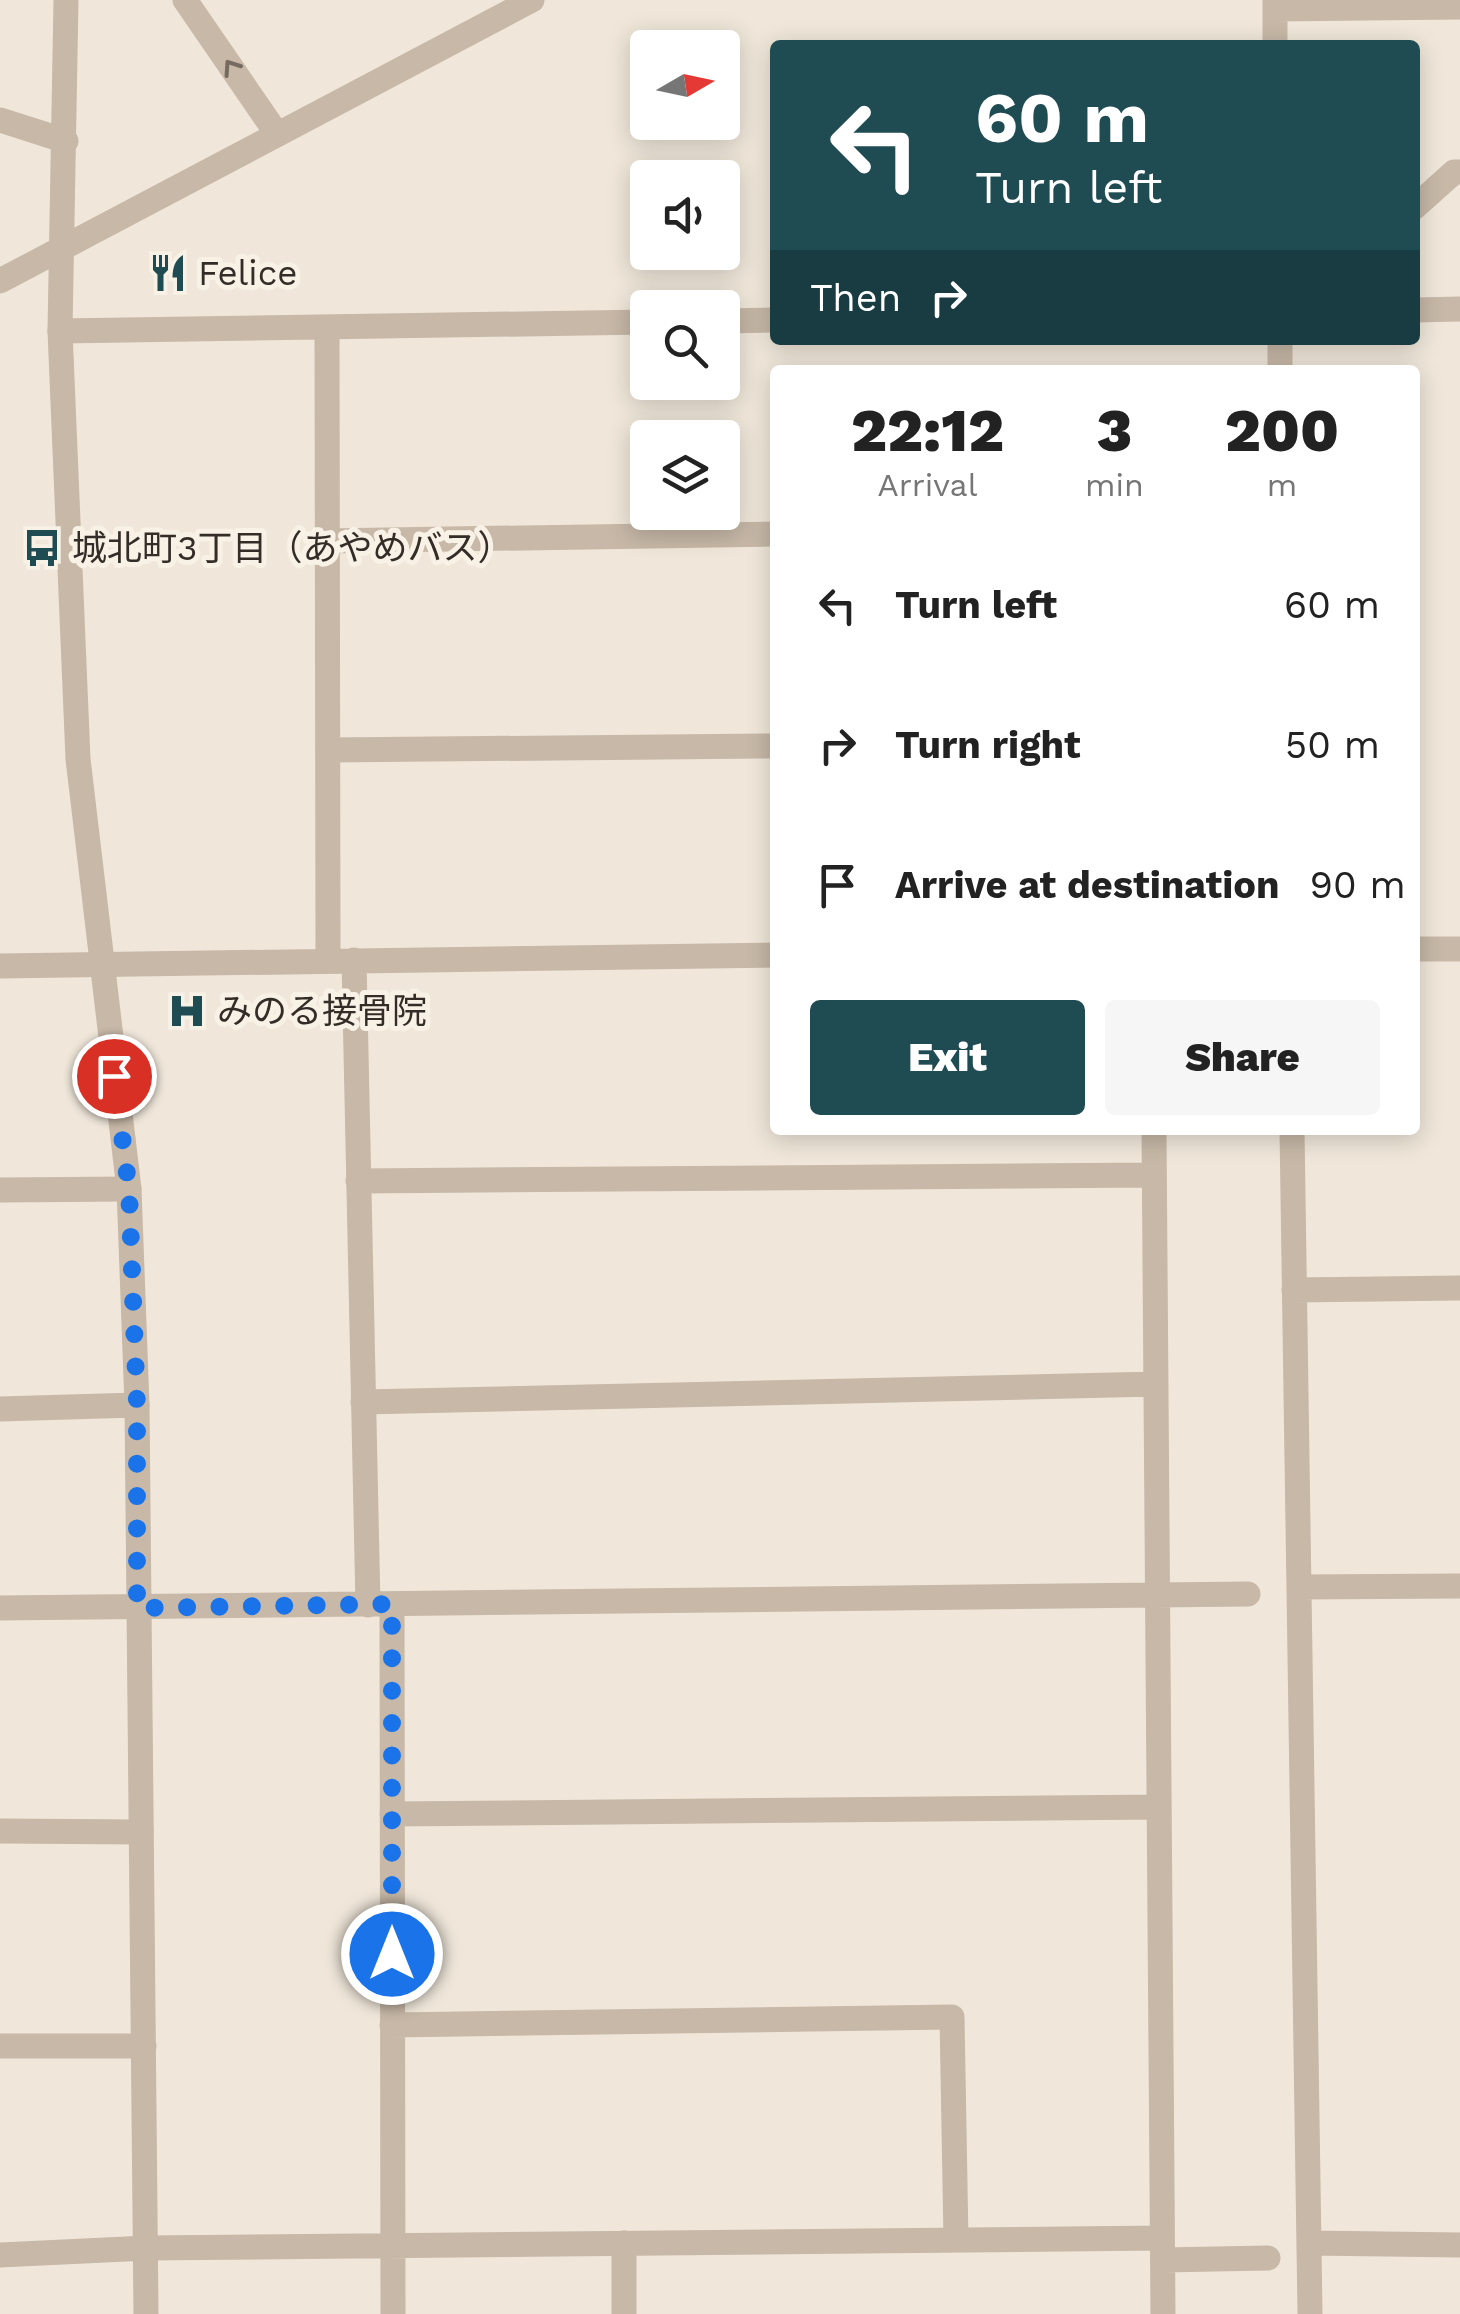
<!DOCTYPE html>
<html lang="en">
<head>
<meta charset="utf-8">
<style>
	:root { --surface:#fff; --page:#f6f6f6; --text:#222; --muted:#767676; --accent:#1f4b52 }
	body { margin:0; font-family:"Work Sans","Noto Sans JP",sans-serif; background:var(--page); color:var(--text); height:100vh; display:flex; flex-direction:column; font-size:38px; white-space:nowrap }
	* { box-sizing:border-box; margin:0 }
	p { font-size:32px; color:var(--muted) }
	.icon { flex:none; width:55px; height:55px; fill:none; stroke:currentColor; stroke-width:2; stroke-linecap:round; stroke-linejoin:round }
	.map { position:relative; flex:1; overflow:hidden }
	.panel { position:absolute; left:770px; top:365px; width:650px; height:770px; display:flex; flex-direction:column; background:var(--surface); border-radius:10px; box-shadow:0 5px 25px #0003 }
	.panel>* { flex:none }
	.top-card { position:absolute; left:770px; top:40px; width:650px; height:305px; border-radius:10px; box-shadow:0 5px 25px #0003; background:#1f4b52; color:#fff; overflow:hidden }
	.needle { width:65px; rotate:81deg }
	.tools { position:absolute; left:630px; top:30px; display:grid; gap:20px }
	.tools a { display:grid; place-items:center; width:110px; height:110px; border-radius:10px; background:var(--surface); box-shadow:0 5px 25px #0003; font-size:50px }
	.pin { position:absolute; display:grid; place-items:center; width:85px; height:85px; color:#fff; margin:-42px; border:5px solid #fff; border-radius:50%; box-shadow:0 2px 10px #0007 }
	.me { position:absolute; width:110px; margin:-55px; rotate:0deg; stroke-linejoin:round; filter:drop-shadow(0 0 8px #0008) }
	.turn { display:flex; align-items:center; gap:35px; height:210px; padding:0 40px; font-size:45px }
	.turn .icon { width:130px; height:130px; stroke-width:2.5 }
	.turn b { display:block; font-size:70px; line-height:85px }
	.then { display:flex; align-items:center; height:95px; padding:0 40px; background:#0003; gap:20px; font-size:38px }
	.eta { display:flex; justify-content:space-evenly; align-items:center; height:170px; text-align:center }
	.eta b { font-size:60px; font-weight:800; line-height:70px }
	.cta { display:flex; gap:20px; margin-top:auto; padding:20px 40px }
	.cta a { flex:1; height:115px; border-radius:10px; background:var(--accent); color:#fff; font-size:40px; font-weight:800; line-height:115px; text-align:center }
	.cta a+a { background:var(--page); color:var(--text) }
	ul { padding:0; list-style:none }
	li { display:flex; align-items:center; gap:30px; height:140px; padding:0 40px }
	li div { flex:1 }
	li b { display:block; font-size:38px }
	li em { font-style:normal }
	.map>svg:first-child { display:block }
</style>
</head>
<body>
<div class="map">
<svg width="1460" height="2314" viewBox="0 0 1460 2314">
	<rect width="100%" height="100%" fill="#f0e7da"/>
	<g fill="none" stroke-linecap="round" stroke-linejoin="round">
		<path stroke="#c7b8a7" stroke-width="25" d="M185 0 277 134
			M1275 0V45
			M1275 9 1460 7
			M0 120 66 141
			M1415 207 1454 172H1460
			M1415 310 1460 309
			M722 321 775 320
			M327 327 328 960
			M60 331 648 322
			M1280 340V370
			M325 541 775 534
			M328 750 775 746
			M1415 949H1460
			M354 960 368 1605
			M0 966 775 955
			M1154 1130 1163 2314
			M1292 1130 1310 2314
			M358 1181 1154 1175
			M0 1190 129 1189
			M1294 1290 1460 1288
			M363 1402 1156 1384
			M0 1409 137 1405
			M1299 1587 1460 1586
			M392 1605 393 2314
			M0 1608 1248 1594
			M392 1814 1159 1807
			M0 1831 141 1832
			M392 2025 952 2017 956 2240
			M0 2046H144
			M1309 2243 1460 2245
			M0 2255 147 2248 1162 2238
			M1163 2260 1268 2258
			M624 2314V2243"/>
		<path stroke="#c7b8a7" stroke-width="25" d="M66 0 60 331 78 759 129 1189 137 1405 146 2314
			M0 281 532 0"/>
	</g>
	<defs><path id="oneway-chevron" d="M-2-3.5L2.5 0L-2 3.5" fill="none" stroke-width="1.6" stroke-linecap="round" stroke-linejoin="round" transform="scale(2.5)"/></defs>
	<use stroke="#766b61" href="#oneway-chevron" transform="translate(231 67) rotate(-124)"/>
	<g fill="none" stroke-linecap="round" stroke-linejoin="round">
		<path stroke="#1a73e8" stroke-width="18" stroke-dasharray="0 32.4" d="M114 1076 129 1189 137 1405V1608L392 1604V1954"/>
	</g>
	<defs>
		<g id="restaurant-bare" transform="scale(3)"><path d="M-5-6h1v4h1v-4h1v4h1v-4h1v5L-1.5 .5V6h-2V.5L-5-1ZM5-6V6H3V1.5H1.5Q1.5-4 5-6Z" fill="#1f4b52" stroke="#f8f1e6" stroke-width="2.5" paint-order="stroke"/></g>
		<g id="bus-bare" transform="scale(3)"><path d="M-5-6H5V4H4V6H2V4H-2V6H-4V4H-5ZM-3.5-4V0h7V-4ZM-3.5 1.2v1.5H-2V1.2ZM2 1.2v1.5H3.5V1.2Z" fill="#1f4b52" stroke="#f8f1e6" stroke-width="2.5" paint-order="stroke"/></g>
		<g id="hospital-bare" transform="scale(3)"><path d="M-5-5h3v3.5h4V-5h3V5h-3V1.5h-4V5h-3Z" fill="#1f4b52" stroke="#f8f1e6" stroke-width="2.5" paint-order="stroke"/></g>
	</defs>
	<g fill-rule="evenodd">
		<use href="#restaurant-bare" x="168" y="273"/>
		<use href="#bus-bare" x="42" y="548"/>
		<use href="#hospital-bare" x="187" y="1011"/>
	</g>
	<g text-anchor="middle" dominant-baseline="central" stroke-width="10" stroke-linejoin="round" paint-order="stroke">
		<g font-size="35" fill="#332c27" stroke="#f8f1e6" text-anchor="start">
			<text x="198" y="273">Felice</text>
			<text x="72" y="548">城北町3丁目（あやめバス）</text>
			<text x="217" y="1011">みのる接骨院</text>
		</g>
	</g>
</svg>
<div class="tools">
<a><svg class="needle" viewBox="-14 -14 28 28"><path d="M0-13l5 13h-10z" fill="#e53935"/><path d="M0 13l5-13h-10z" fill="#767676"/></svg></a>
<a><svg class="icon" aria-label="sound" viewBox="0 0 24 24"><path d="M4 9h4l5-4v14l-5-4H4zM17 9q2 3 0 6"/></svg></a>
<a><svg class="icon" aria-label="search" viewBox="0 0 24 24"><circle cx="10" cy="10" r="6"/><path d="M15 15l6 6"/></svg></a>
<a><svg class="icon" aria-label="layers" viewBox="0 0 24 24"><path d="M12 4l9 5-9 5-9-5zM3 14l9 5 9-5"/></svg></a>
</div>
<div class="pin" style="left:114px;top:1076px;background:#d93025"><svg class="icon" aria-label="arrive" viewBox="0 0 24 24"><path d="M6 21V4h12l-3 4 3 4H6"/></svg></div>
<svg class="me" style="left:392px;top:1954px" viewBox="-20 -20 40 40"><circle r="17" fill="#1a73e8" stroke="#fff" stroke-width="3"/><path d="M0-11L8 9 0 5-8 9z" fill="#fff"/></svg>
<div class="top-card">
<div class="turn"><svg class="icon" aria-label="left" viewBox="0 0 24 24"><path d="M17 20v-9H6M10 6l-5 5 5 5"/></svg><div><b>60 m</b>Turn left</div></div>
<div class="then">Then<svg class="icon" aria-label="right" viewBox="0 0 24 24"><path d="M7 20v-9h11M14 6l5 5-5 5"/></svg></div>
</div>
<section class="panel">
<div class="eta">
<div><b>22:12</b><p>Arrival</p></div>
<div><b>3</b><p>min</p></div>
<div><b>200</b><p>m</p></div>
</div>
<ul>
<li><svg class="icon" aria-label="left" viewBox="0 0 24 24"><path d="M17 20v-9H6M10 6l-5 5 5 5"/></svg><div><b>Turn left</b></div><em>60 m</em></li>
<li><svg class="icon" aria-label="right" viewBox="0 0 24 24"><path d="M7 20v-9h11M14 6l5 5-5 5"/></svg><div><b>Turn right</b></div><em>50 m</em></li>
<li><svg class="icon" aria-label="arrive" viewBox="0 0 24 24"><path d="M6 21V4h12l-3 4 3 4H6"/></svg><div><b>Arrive at destination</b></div><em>90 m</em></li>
</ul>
<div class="cta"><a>Exit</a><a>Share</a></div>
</section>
</div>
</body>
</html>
